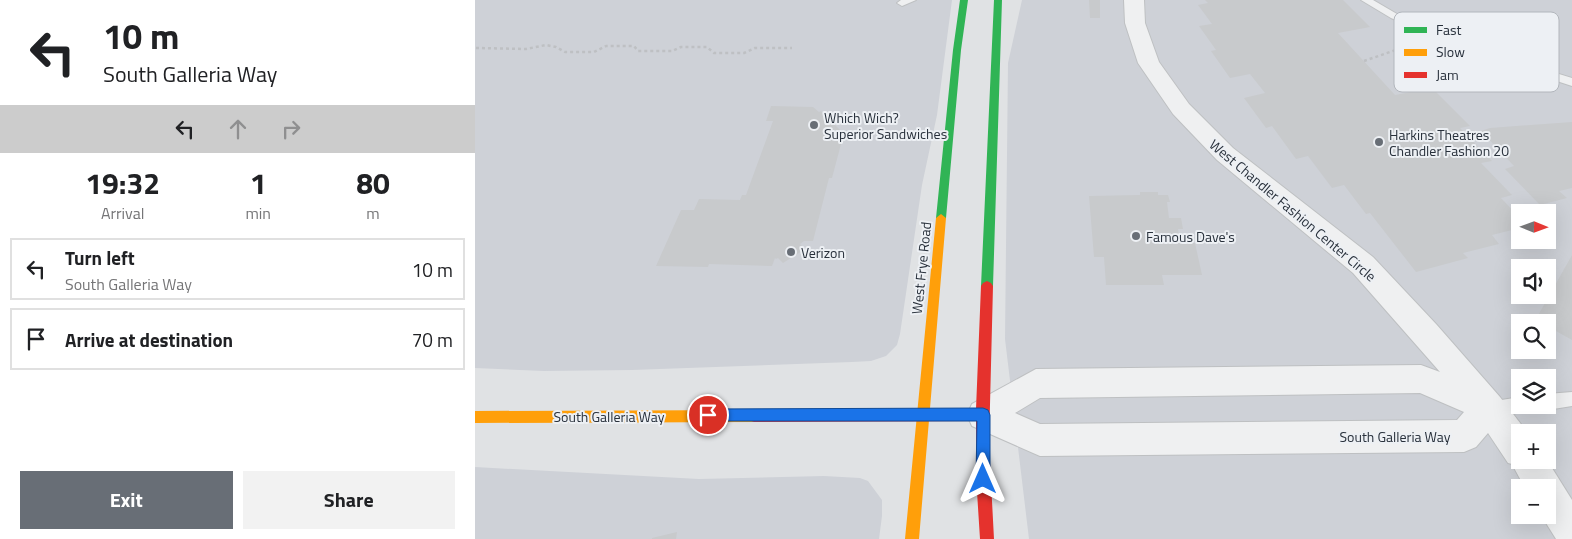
<!DOCTYPE html>
<html lang="en">
<head>
<meta charset="utf-8">
<style>
	:root { --surface:#fff; --page:#f2f2f2; --text:#202124; --muted:#757577; --line:#e0e0e0; --accent:#686e76 }
	body { margin:0; font-family:"Titillium Web",sans-serif; background:var(--page); color:var(--text); height:100vh; display:flex; flex-direction:column; font-size:19px; white-space:nowrap }
	* { box-sizing:border-box; margin:0 }
	p { font-size:16px; color:var(--muted) }
	.icon { flex:none; width:28px; height:28px; fill:none; stroke:currentColor; stroke-width:2; stroke-linecap:round; stroke-linejoin:round }
	.map { position:relative; flex:1; overflow:hidden }
	.panel { display:flex; flex-direction:column; background:var(--surface); width:475px }
	.panel>* { flex:none }
	.hud { background:#fff; color:var(--text); overflow:hidden }
	.needle { width:32px; rotate:91deg }
	.fabs { position:absolute; left:1036px; top:204px; display:grid; gap:10px }
	.fabs a { display:grid; place-items:center; width:45px; height:45px; border-radius:0px; background:var(--surface); box-shadow:0 5px 20px #0002; font-size:25px }
	.pin { position:absolute; display:grid; place-items:center; width:42px; height:42px; color:#fff; margin:-21px; border:2px solid #fff; border-radius:50%; box-shadow:0 1px 5px #0007 }
	.me { position:absolute; width:55px; margin:-28px; rotate:0deg; stroke-linejoin:round; filter:drop-shadow(0 0 4px #0008) }
	.turn { display:flex; align-items:center; gap:18px; height:105px; padding:0 20px; font-size:22px }
	.turn .icon { width:65px; height:65px; stroke-width:2.5 }
	.turn b { display:block; font-size:35px; line-height:42px }
	.lanes { display:flex; align-items:center; height:48px; padding:0 20px; background:#0003; justify-content:center; gap:25px; direction:ltr }
	.lanes .off { opacity:.35 }
	.eta { display:flex; justify-content:space-evenly; align-items:center; height:85px; text-align:center }
	.eta b { font-size:30px; font-weight:700; line-height:35px }
	.button { display:flex; gap:10px; margin-top:auto; padding:10px 20px }
	.button a { flex:1; height:58px; border-radius:0px; background:var(--accent); color:#fff; font-size:20px; font-weight:700; line-height:58px; text-align:center }
	.button a+a { background:var(--page); color:var(--text) }
	ul { padding:0; list-style:none }
	li { display:flex; align-items:center; gap:15px; height:62px; margin:0 10px 8px; padding:0 10px; border:2px solid var(--line); border-radius:0px }
	li div { flex:1 }
	li b { display:block; font-size:19px }
	li em { font-style:normal }
	main { display:flex; flex:1; min-height:0 }
	.map>svg:first-child { display:block }
</style>
</head>
<body>
<main>
<section class="panel">
<div class="hud">
<div class="turn"><svg class="icon" aria-label="left" viewBox="0 0 24 24"><path d="M17 20v-9H6M10 6l-5 5 5 5"/></svg><div><b>10 m</b>South Galleria Way</div></div>
<div class="lanes"><svg class="icon" aria-label="left" viewBox="0 0 24 24"><path d="M17 20v-9H6M10 6l-5 5 5 5"/></svg><svg class="icon off" aria-label="ahead" viewBox="0 0 24 24"><path d="M12 20V5M6 11l6-6 6 6"/></svg><svg class="icon off" aria-label="right" viewBox="0 0 24 24"><path d="M7 20v-9h11M14 6l5 5-5 5"/></svg></div>
</div>
<div class="eta">
<div><b>19:32</b><p>Arrival</p></div>
<div><b>1</b><p>min</p></div>
<div><b>80</b><p>m</p></div>
</div>
<ul>
<li><svg class="icon" aria-label="left" viewBox="0 0 24 24"><path d="M17 20v-9H6M10 6l-5 5 5 5"/></svg><div><b>Turn left</b><p>South Galleria Way</p></div><em>10 m</em></li>
<li><svg class="icon" aria-label="arrive" viewBox="0 0 24 24"><path d="M6 21V4h12l-3 4 3 4H6"/></svg><div><b>Arrive at destination</b></div><em>70 m</em></li>
</ul>
<div class="button"><a>Exit</a><a>Share</a></div>
</section>
<div class="map">
<svg width="1097" height="539" viewBox="0 0 1097 539">
	<rect width="100%" height="100%" fill="#e0e2e4"/>
	<path fill="#ced1d7" fill-rule="evenodd" d="M0 0H477L462 115 447 185 425 334 422 345 411 356 396 361 377 362 157 370 69 371 0 368Z
		M547 0H1097V539H554L530 339 533 63ZM1045 212H1072V240H1045ZM1045 268H1072V295H1045ZM1045 322H1072V350H1045ZM1045 378H1072V405H1045ZM1045 432H1072V460H1045ZM1045 488H1072V515H1045Z
		M0 467 224 479 349 476 385 478 393 481 407 500V516L404 539H0Z"/>
	<path fill="#c8cacc" d="M614 0H625V18H615Z
		M730 0H868L895 27 863 33 920 95 957 88 995 126 985 128 1017 161 1006 163 1037 195 1026 198 1045 218V228L1017 235 1024 244 988 253 993 258 941 272 895 213 891 214 869 185 857 188 833 156 821 159 797 126 791 128 769 98 790 93 775 74 755 78 736 51 741 50 724 26 737 24 723 5 733 3Z
		M296 106 338 107 344 112 346 111 367 132 364 144H366L357 178H354L338 241H329L325 244 330 249 308 263 303 258 301 259 300 258 297 266 234 264 233 267 181 266 206 210H219L224 199 265 200 267 195H271L298 121H291Z
		M1097 122V188L1084 191 1092 198 1065 205 1030 169 1039 166 1006 131 1015 128Z
		M665 192H683V195H693L695 202H692L694 218H706L708 229H703L705 243H720L727 275H687L689 285H631L629 257H619L614 196 665 195Z
		M1097 255V340L1072 326V322H1066L1061 319Z
		M202 532 201 539H177V538Z"/>
	<g fill="none" stroke-linecap="round" stroke-linejoin="round">
		<g stroke="#bec0c2" stroke-width="2">
			<path id="lane" d="M426 0H441L427 6 422 3Z
				M886 0H898L922 14 1016 53 1097 78V86L1008 57 916 18Z
				M1097 392V406L1072 410 1066 407 1065 405H1072V394Z
				M1045 397V405H1053L1051 410C1040 415 1019 418 1008 413L1006 408 1008 403Z"/>
		</g>
		<g stroke="#bec0c2" stroke-width="2">
			<path id="street" d="M649 0H669L670 23 684 62 714 104 758 148 898 257 961 324 1025 397 1052 432H1045V460H1072L1097 500V539H1081L1066 515H1072V488H1050L1037 464 1033 463 1013 433 1001 447 989 452 565 456 497 426 492 415 497 404 561 369 946 365 965 372 878 273 742 160 698 114 663 63 650 23ZM945 393 989 412 982 420 565 424 540 413 565 398Z"/>
		</g>
		<path stroke="#bec0c3" stroke-width="2.5" stroke-dasharray="3 3" stroke-linecap="butt" d="M1 48 51 49 71 45 81 47 90 52H119L131 46H159L163 51H197L206 47H232L239 53H269L280 48H317
			M889 61 938 44
			M994 63 989 79 1021 78 1036 81"/>
		<use href="#lane" fill="#eff0f1" fill-rule="evenodd"/>
		<use href="#street" fill="#eff0f1" fill-rule="evenodd"/>
		<path fill="#30b455" fill-rule="evenodd" d="M485 0H493L486 50 471 218 466 222 461 218 478 50Z
			M519 0H527L518 286 516 289 512 291 508 289 506 286Z"/>
		<path fill="#ff9f0a" fill-rule="evenodd" d="M466 214 471 218 444 539H430L461 218Z
			M279 410 284 412 286 416 284 420 279 422 0 423V411Z"/>
		<path fill="#e5322d" fill-rule="evenodd" d="M512 281 516 283 518 286 514 444 519 539H505L501 476V421L279 422 274 420 272 416 274 412 279 410 501 409 506 286 508 283Z"/>
	</g>
	<path fill="#1a73e8" stroke="#114b97" d="M508 408 513 410 515 415V479L513 484 508 486 503 484 501 479 502 421H233L228 420 226 415 228 410 233 409Z"/>
	<g fill="#686e76" stroke="#edf0f4" stroke-width="2">
		<circle cx="339" cy="125" r="5"/>
		<circle cx="904" cy="142" r="5"/>
		<circle cx="661" cy="236" r="5"/>
		<circle cx="316" cy="252" r="5"/>
	</g>
	<g text-anchor="middle" dominant-baseline="central" stroke-width="4" stroke-linejoin="round" paint-order="stroke">
		<g font-size="14" fill="#28303b" stroke="#edf0f4" text-anchor="start">
			<text x="349" y="117">Which Wich?<tspan x="349" dy="16">Superior Sandwiches</tspan></text>
			<text x="914" y="134">Harkins Theatres<tspan x="914" dy="16">Chandler Fashion 20</tspan></text>
			<text x="671" y="236">Famous Dave's</text>
			<text x="326" y="252">Verizon</text>
		</g>
		<g font-size="14" fill="#28303b" stroke="#edf0f4">
			<text transform="translate(818 210) rotate(40)">West Chandler Fashion Center Circle</text>
			<text transform="translate(446 268) rotate(-84)">West Frye Road</text>
			<text x="134" y="416">South Galleria Way</text>
			<text x="920" y="436">South Galleria Way</text>
		</g>
	</g>
	<rect x="919" y="12" width="165" height="80" rx="8" fill="#edf0f4" stroke="#b2b6bc" stroke-width="1"/>
	<rect x="929" y="27" width="23" height="6" fill="#30b455"/>
	<rect x="929" y="49" width="23" height="7" fill="#ff9f0a"/>
	<rect x="929" y="72" width="23" height="6" fill="#e5322d"/>
	<g font-size="14" fill="#28303b">
		<text x="961" y="35">Fast</text>
		<text x="961" y="57">Slow</text>
		<text x="961" y="80">Jam</text>
	</g>
</svg>
<div class="fabs">
<a><svg class="needle" viewBox="-14 -14 28 28"><path d="M0-13l5 13h-10z" fill="#e53935"/><path d="M0 13l5-13h-10z" fill="#757577"/></svg></a>
<a><svg class="icon" aria-label="sound" viewBox="0 0 24 24"><path d="M4 9h4l5-4v14l-5-4H4zM17 9q2 3 0 6"/></svg></a>
<a><svg class="icon" aria-label="search" viewBox="0 0 24 24"><circle cx="10" cy="10" r="6"/><path d="M15 15l6 6"/></svg></a>
<a><svg class="icon" aria-label="layers" viewBox="0 0 24 24"><path d="M12 4l9 5-9 5-9-5zM3 14l9 5 9-5"/></svg></a>
<a>+</a>
<a>−</a>
</div>
<div class="pin" style="left:233px;top:415px;background:#d93025"><svg class="icon" aria-label="arrive" viewBox="0 0 24 24"><path d="M6 21V4h12l-3 4 3 4H6"/></svg></div>
<svg class="me" style="left:508px;top:479px" viewBox="-20 -20 40 40"><path d="M0-17L14 15 0 8-14 15z" fill="#1a73e8" stroke="#fff" stroke-width="4"/></svg>
</div>
</main>
</body>
</html>
